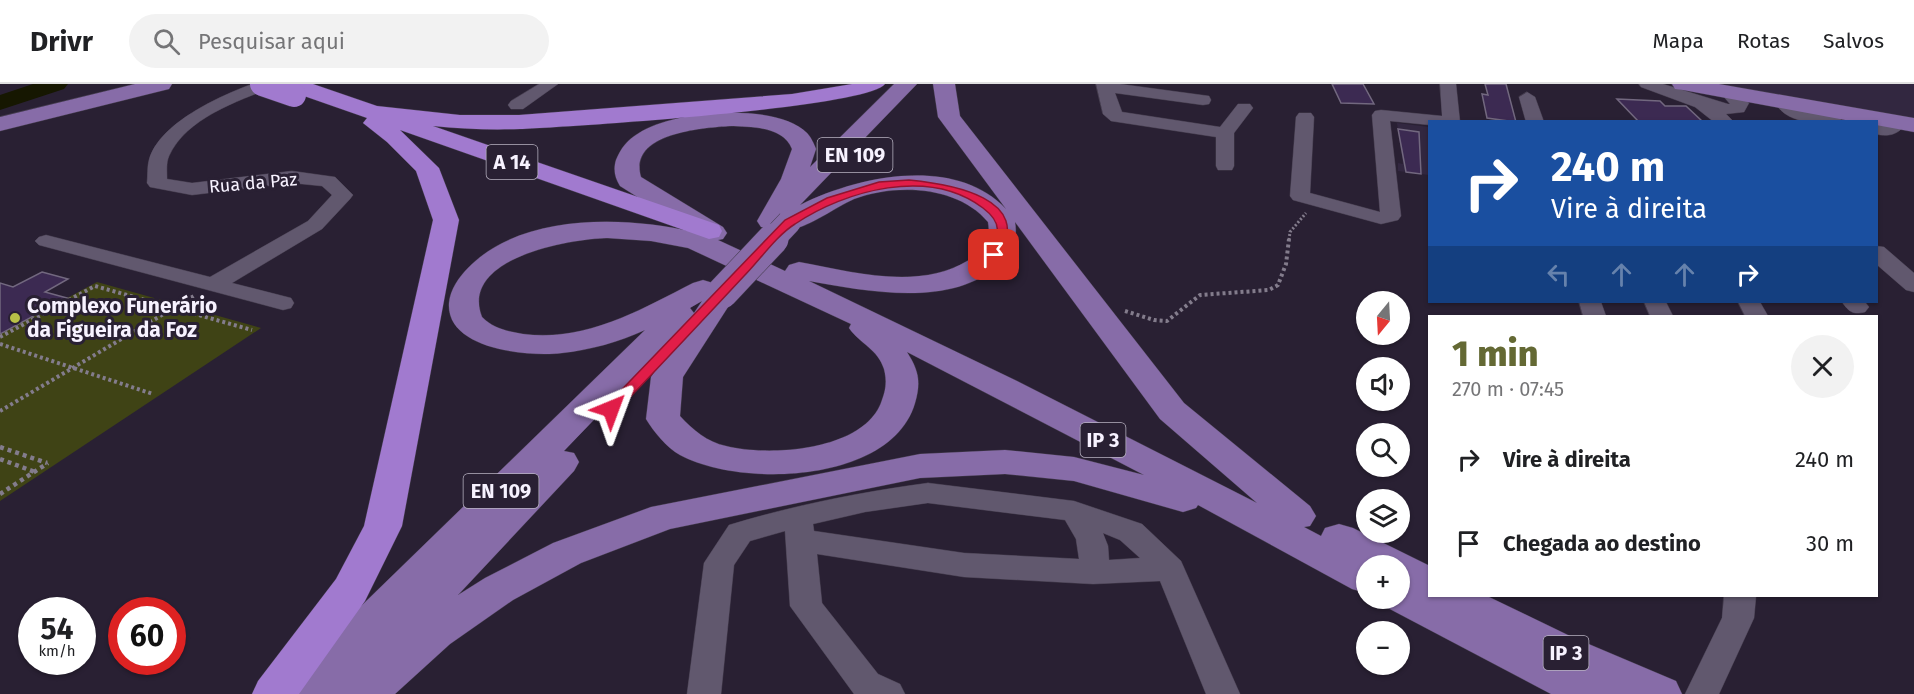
<!DOCTYPE html>
<html lang="pt">
<head>
<meta charset="utf-8">
<style>
	:root { --surface:#fff; --page:#f2f2f2; --text:#202124; --muted:#757577; --line:#e0e0e0; --accent:#646934 }
	body { margin:0; font-family:"Fira Sans",sans-serif; background:var(--page); color:var(--text); height:100vh; display:flex; flex-direction:column; font-size:22px; white-space:nowrap }
	* { box-sizing:border-box; margin:0 }
	p { font-size:20px; color:var(--muted) }
	.icon { flex:none; width:33px; height:33px; fill:none; stroke:currentColor; stroke-width:2; stroke-linecap:round; stroke-linejoin:round }
	.map { position:relative; flex:1; overflow:hidden }
	.details { position:absolute; left:1428px; top:231px; width:450px; height:282px; display:flex; flex-direction:column; background:var(--surface); border-radius:0px; box-shadow:0 2px 4px #0004 }
	.details>* { flex:none }
	.banner { position:absolute; left:1428px; top:36px; width:450px; height:183px; border-radius:0px; box-shadow:0 2px 4px #0004; background:#1a4fa0; color:#fff; overflow:hidden }
	.needle { width:39px; rotate:198deg }
	.fabs { position:absolute; left:1356px; top:207px; display:grid; gap:12px }
	.fabs a { display:grid; place-items:center; width:54px; height:54px; border-radius:50%; background:var(--surface); box-shadow:0 2px 4px #0004; font-size:30px }
	.speed { position:absolute; left:18px; top:513px; display:flex; gap:12px; font-size:30px; font-weight:700; text-align:center }
	.speed>* { display:grid; place-content:center; width:78px; height:78px; border-radius:50%; background:var(--surface); box-shadow:0 2px 4px #0004; line-height:1 }
	.speed small { font-size:15px; font-weight:400 }
	.speed .limit { border:9px solid #d22; background:#fff; color:#111 }
	.pin { position:absolute; display:grid; place-items:center; width:51px; height:51px; color:#fff; margin:-26px; border-radius:12px; box-shadow:0 3px 9px #0006 }
	.me { position:absolute; width:66px; margin:-33px; rotate:44deg; stroke-linejoin:round; filter:drop-shadow(0 0 4px #0008) }
	.turn { display:flex; align-items:center; gap:21px; height:126px; padding:0 24px; font-size:27px }
	.turn .icon { width:78px; height:78px; stroke-width:2.5 }
	.turn b { display:block; font-size:42px; line-height:51px }
	.lanes { display:flex; align-items:center; height:57px; padding:0 24px; background:#0003; justify-content:center; gap:30px; direction:ltr }
	.lanes .off { opacity:.35 }
	.round { display:grid; place-items:center; flex:none; width:63px; height:63px; border-radius:32px; background:var(--page) }
	.overview { display:flex; align-items:center; justify-content:space-between; height:102px; padding:0 24px }
	h1 { font-size:36px; font-weight:800; line-height:45px; color:var(--accent) }
	ul { padding:0; list-style:none }
	li { display:flex; align-items:center; gap:18px; height:84px; padding:0 24px }
	li div { flex:1 }
	li b { display:block; font-size:22px }
	li em { font-style:normal }
	header { display:flex; align-items:center; gap:36px; box-sizing:border-box; height:84px; padding:0 30px; background:var(--surface); border-bottom:2px solid var(--line) }
	header strong { font-size:28px }
	nav { display:flex; gap:33px; margin-inline-start:auto; font-size:21px }
	.search { width:420px; height:54px; background:var(--page); display:flex; align-items:center; gap:15px; box-sizing:border-box; padding:0 21px; border-radius:33px; color:var(--muted); font-size:22px }
	.map>svg:first-child { display:block }
</style>
</head>
<body>
<header>
<strong>Drivr</strong>
<div class="search"><svg class="icon" aria-label="search" viewBox="0 0 24 24"><circle cx="10" cy="10" r="6"/><path d="M15 15l6 6"/></svg>Pesquisar aqui</div>
<nav><a>Mapa</a><a>Rotas</a><a>Salvos</a></nav>
</header>
<div class="map">
<svg width="1914" height="610" viewBox="0 0 1914 610">
	<rect width="100%" height="100%" fill="#292033"/>
	<path fill="#322740" d="M1697 0H1914V37Z
		M1397 39 1429 43V91L1398 87V79L1403 80Z"/>
	<path fill="#3f4315" d="M97 198 261 244 0 417V250Z"/>
	<g fill="none" stroke-linecap="round" stroke-linejoin="round">
		<path fill="#161701" fill-rule="evenodd" d="M33 0H68L64 5 0 26V11Z"/>
	</g>
	<path fill="#3c2a52" stroke="#72687f" stroke-width="1.5" d="M1332 0H1363L1374 20 1341 19Z
		M1485 0H1506L1516 38 1487 34 1482 10 1488 11Z
		M1617 15 1660 17 1665 22H1686L1703 38H1639Z
		M1398 45 1419 48 1421 90 1406 88Z
		M42 188 68 195 45 208 67 214 0 250V199L13 203Z"/>
	<g fill="none" stroke-linecap="round" stroke-linejoin="round">
		<g stroke="#443c4d" stroke-width="1">
			<path id="minor" d="M252 0H275L273 3C238 17 186 34 169 72 166 79 167 87 167 95L192 99 292 87 335 93 353 111 350 115 322 145 232 199 291 214 294 219 291 224 283 226 39 161 35 157 39 153 46 151 210 193 308 137 332 111 322 102 292 99 192 111 150 103 147 99C148 91 147 83 149 76 159 39 220 12 252 0Z
				M539 0H558L523 25H511L508 21 511 17Z
				M1096 0H1120L1209 12 1211 16 1209 20 1203 21 1115 9 1122 28 1220 43 1238 20H1250L1253 24 1234 49V82L1232 86H1218L1216 82V53L1111 37 1103 30Z
				M1440 0H1456L1460 38H1430V41L1390 37 1401 132 1398 136 1381 140 1293 116 1290 112 1296 33 1299 29H1311L1314 33 1310 109 1380 128 1372 31 1375 27 1381 26 1442 32Z
				M1639 0H1663L1728 20H1730L1724 13 1732 8 1738 9 1749 19 1744 28 1726 30 1734 38H1714L1695 23 1641 3Z
				M1527 8 1535 13 1544 38H1526L1519 13Z
				M1787 18 1813 29 1840 34 1842 38C1822 38 1793 42 1778 23L1781 19Z
				M1894 38 1900 39 1903 43C1897 51 1886 53 1876 50V40L1883 41Z
				M1876 162 1884 163 1914 189V208L1906 206 1876 180Z
				M1579 218H1601L1606 232H1583Z
				M1644 218H1666L1673 232H1650Z
				M1738 218H1760L1768 232H1745Z
				M1842 218H1865L1869 223 1865 228C1853 231 1849 228 1842 218Z
				M928 399 1074 417 1142 440 1181 477 1240 610H1206L1160 497 1093 500 964 493 817 470 822 519 878 590 900 600 905 610H854L790 522 785 447 750 457 734 481 721 610H687L704 479 729 441C795 421 861 408 928 399ZM928 419 1065 436 1076 455 1079 475 964 469 814 447 813 440 865 428ZM1103 449 1120 456 1140 474 1109 476 1108 462Z
				M1724 512H1756L1754 534 1719 610H1685L1722 534Z"/>
		</g>
		<g stroke="#443c4d" stroke-width="1">
			<path id="major" d="M135 0H172L169 5 0 47V33Z
				M894 0H917L800 121C858 92 955 71 1006 125L938 33 933 0H955L960 32 1184 319 1310 422 1316 432 1310 442 1304 443 1321 452 1325 444 1339 440 1353 444 1430 482V512H1487L1572 553 1676 597 1682 610H1551L1386 523 1381 514H1400V482H1366V509L1352 505 1198 421 1196 424 1183 428 1074 397 1005 390 920 394 670 445 581 479 513 516 450 560 395 610H278L284 597 645 246C619 258 590 266 562 269 530 273 446 266 449 219 450 206 459 193 468 184 521 129 625 132 693 148L620 102C615 94 613 86 616 76 621 64 627 56 639 49 673 26 776 18 807 49 811 53 814 60 816 65L810 83ZM730 42C751 43 783 42 792 65L781 95 757 137 761 143C768 144 772 142 779 143 783 143 787 146 792 145 809 143 836 123 854 115 897 99 958 102 988 138 991 156 985 166 969 176 919 207 853 188 799 178L789 181 785 187 718 156 723 155 727 149 723 143 641 93C628 49 702 44 730 42ZM1015 138 1160 335 1257 419 1017 297 809 197C866 207 954 225 1000 179 1012 167 1018 155 1015 138ZM607 154 651 157 688 164 851 240 849 244C860 260 878 265 884 285 887 297 886 305 882 316 866 367 769 373 726 362 707 358 693 346 680 332L683 293 737 209 732 203 722 200 715 202 713 199 703 196 693 199C640 226 586 258 523 250 507 247 494 245 482 233 459 174 569 155 607 154ZM702 217 694 229 690 224ZM687 239 651 293 646 335C654 348 667 364 680 371 741 404 892 399 915 319 921 298 919 287 907 268L1144 391 1074 373 1005 366 920 370 651 423 553 459 485 494 458 511 574 387 579 378 574 369 564 367Z
				M1672 0H1719L1914 34V48L1876 41V38H1856L1683 6 1675 5Z"/>
		</g>
		<g stroke="#443c4d" stroke-width="1">
			<path id="highway" d="M281 0H313L377 22 460 31H519L792 10 852 0H885C868 24 566 43 520 45 491 46 462 45 433 42L719 141 722 147 719 153 709 155 400 46 439 84 459 136 402 442 365 517 299 610H252L258 597 336 495 364 442 433 136 416 87 387 58 363 39 367 34 284 5Z"/>
		</g>
		<path stroke="#837c8c" stroke-width="3" stroke-dasharray="2 2" stroke-linecap="butt" d="M1289 156 1290 148 1306 129"/>
		<path stroke="#837c8c" stroke-width="4" stroke-dasharray="3 3" stroke-linecap="butt" d="M1125 227 1154 236 1167 237 1200 211 1269 206 1278 201 1286 180 1289 155
			M0 253 95 202 252 246
			M0 260 153 310
			M0 327 194 212"/>
		<path stroke="#837c8c" stroke-width="4.5" stroke-dasharray="4 4" stroke-linecap="butt" d="M0 363 47 379
			M0 375 35 388
			M0 410 48 379"/>
		<use href="#minor" fill="#61586e" fill-rule="evenodd"/>
		<use href="#major" fill="#876ca8" fill-rule="evenodd"/>
		<use href="#highway" fill="#a17acf" fill-rule="evenodd"/>
		<g stroke="#443c4d" stroke-width="25" stroke-linecap="butt">
			<path id="major-bridge-far1" d="M772 156 789 138"/>
		</g>
		<g stroke="#443c4d" stroke-width="32" stroke-linecap="butt">
			<path id="major-bridge" d="M722 209 773 155"/>
		</g>
		<g stroke="#443c4d" stroke-width="25" stroke-linecap="butt">
			<path id="highway-bridge" d="M262 0 294 11"/>
		</g>
		<use href="#major-bridge-far1" stroke="#876ca8" stroke-width="24"/>
		<use href="#major-bridge" stroke="#876ca8" stroke-width="31"/>
		<use href="#highway-bridge" stroke="#a17acf" stroke-width="24"/>
	</g>
	<path fill="#e11d48" stroke="#92132f" stroke-width="1.5" d="M909 96C950 100 1036 114 998 173H990L988 171C1000 151 1003 139 983 124 929 83 846 106 795 140 777 151 759 177 744 192 702 237 659 283 616 328H606L604 325 606 322 785 136 827 114 879 98Z"/>
	<circle fill="#b8c147" stroke="#292033" stroke-width="2" cx="15" cy="234" r="6"/>
	<g text-anchor="middle" dominant-baseline="central" stroke-width="6" stroke-linejoin="round" paint-order="stroke">
		<g font-size="18" fill="#f7f2ff" stroke="#292033">
			<text transform="translate(253 99) rotate(-5)">Rua da Paz</text>
		</g>
		<g fill="#292033" stroke="#b9b3c2" stroke-width="1.5">
			<rect x="817.5" y="54" width="75" height="34" rx="4.5"/>
			<rect x="486.5" y="61" width="51" height="34" rx="4.5"/>
			<rect x="1080.5" y="339" width="45" height="34" rx="4.5"/>
			<rect x="463.5" y="390" width="75" height="34" rx="4.5"/>
			<rect x="1543.5" y="552" width="45" height="34" rx="4.5"/>
		</g>
		<g font-size="20" font-weight="bold" fill="#f7f2ff">
			<text x="855" y="71">EN 109</text>
			<text x="512" y="78">A 14</text>
			<text x="1103" y="356">IP 3</text>
			<text x="501" y="407">EN 109</text>
			<text x="1566" y="569">IP 3</text>
		</g>
		<g font-size="21" font-weight="bold" fill="#f7f2ff" stroke="#292033" text-anchor="start">
			<text x="27" y="222">Complexo Funerário<tspan x="27" dy="24">da Figueira da Foz</tspan></text>
		</g>
	</g>
</svg>
<div class="fabs">
<a><svg class="needle" viewBox="-14 -14 28 28"><path d="M0-13l5 13h-10z" fill="#e53935"/><path d="M0 13l5-13h-10z" fill="#757577"/></svg></a>
<a><svg class="icon" aria-label="sound" viewBox="0 0 24 24"><path d="M4 9h4l5-4v14l-5-4H4zM17 9q2 3 0 6"/></svg></a>
<a><svg class="icon" aria-label="search" viewBox="0 0 24 24"><circle cx="10" cy="10" r="6"/><path d="M15 15l6 6"/></svg></a>
<a><svg class="icon" aria-label="layers" viewBox="0 0 24 24"><path d="M12 4l9 5-9 5-9-5zM3 14l9 5 9-5"/></svg></a>
<a>+</a>
<a>−</a>
</div>
<div class="speed"><div>54<small>km/h</small></div><div class="limit">60</div></div>
<div class="pin" style="left:994px;top:171px;background:#d93025"><svg class="icon" aria-label="arrive" viewBox="0 0 24 24"><path d="M6 21V4h12l-3 4 3 4H6"/></svg></div>
<svg class="me" style="left:611px;top:325px" viewBox="-20 -20 40 40"><path d="M0-17L14 15 0 8-14 15z" fill="#e11d48" stroke="#fff" stroke-width="4"/></svg>
<div class="banner">
<div class="turn"><svg class="icon" aria-label="right" viewBox="0 0 24 24"><path d="M7 20v-9h11M14 6l5 5-5 5"/></svg><div><b>240 m</b>Vire à direita</div></div>
<div class="lanes"><svg class="icon off" aria-label="left" viewBox="0 0 24 24"><path d="M17 20v-9H6M10 6l-5 5 5 5"/></svg><svg class="icon off" aria-label="ahead" viewBox="0 0 24 24"><path d="M12 20V5M6 11l6-6 6 6"/></svg><svg class="icon off" aria-label="ahead" viewBox="0 0 24 24"><path d="M12 20V5M6 11l6-6 6 6"/></svg><svg class="icon" aria-label="right" viewBox="0 0 24 24"><path d="M7 20v-9h11M14 6l5 5-5 5"/></svg></div>
</div>
<section class="details">
<div class="overview"><div><h1>1 min</h1><p>270 m · 07:45</p></div><a class="round"><svg class="icon" aria-label="close" viewBox="0 0 24 24"><path d="M6 6l12 12M18 6L6 18"/></svg></a></div>
<ul>
<li><svg class="icon" aria-label="right" viewBox="0 0 24 24"><path d="M7 20v-9h11M14 6l5 5-5 5"/></svg><div><b>Vire à direita</b></div><em>240 m</em></li>
<li><svg class="icon" aria-label="arrive" viewBox="0 0 24 24"><path d="M6 21V4h12l-3 4 3 4H6"/></svg><div><b>Chegada ao destino</b></div><em>30 m</em></li>
</ul>
</section>
</div>
</body>
</html>
